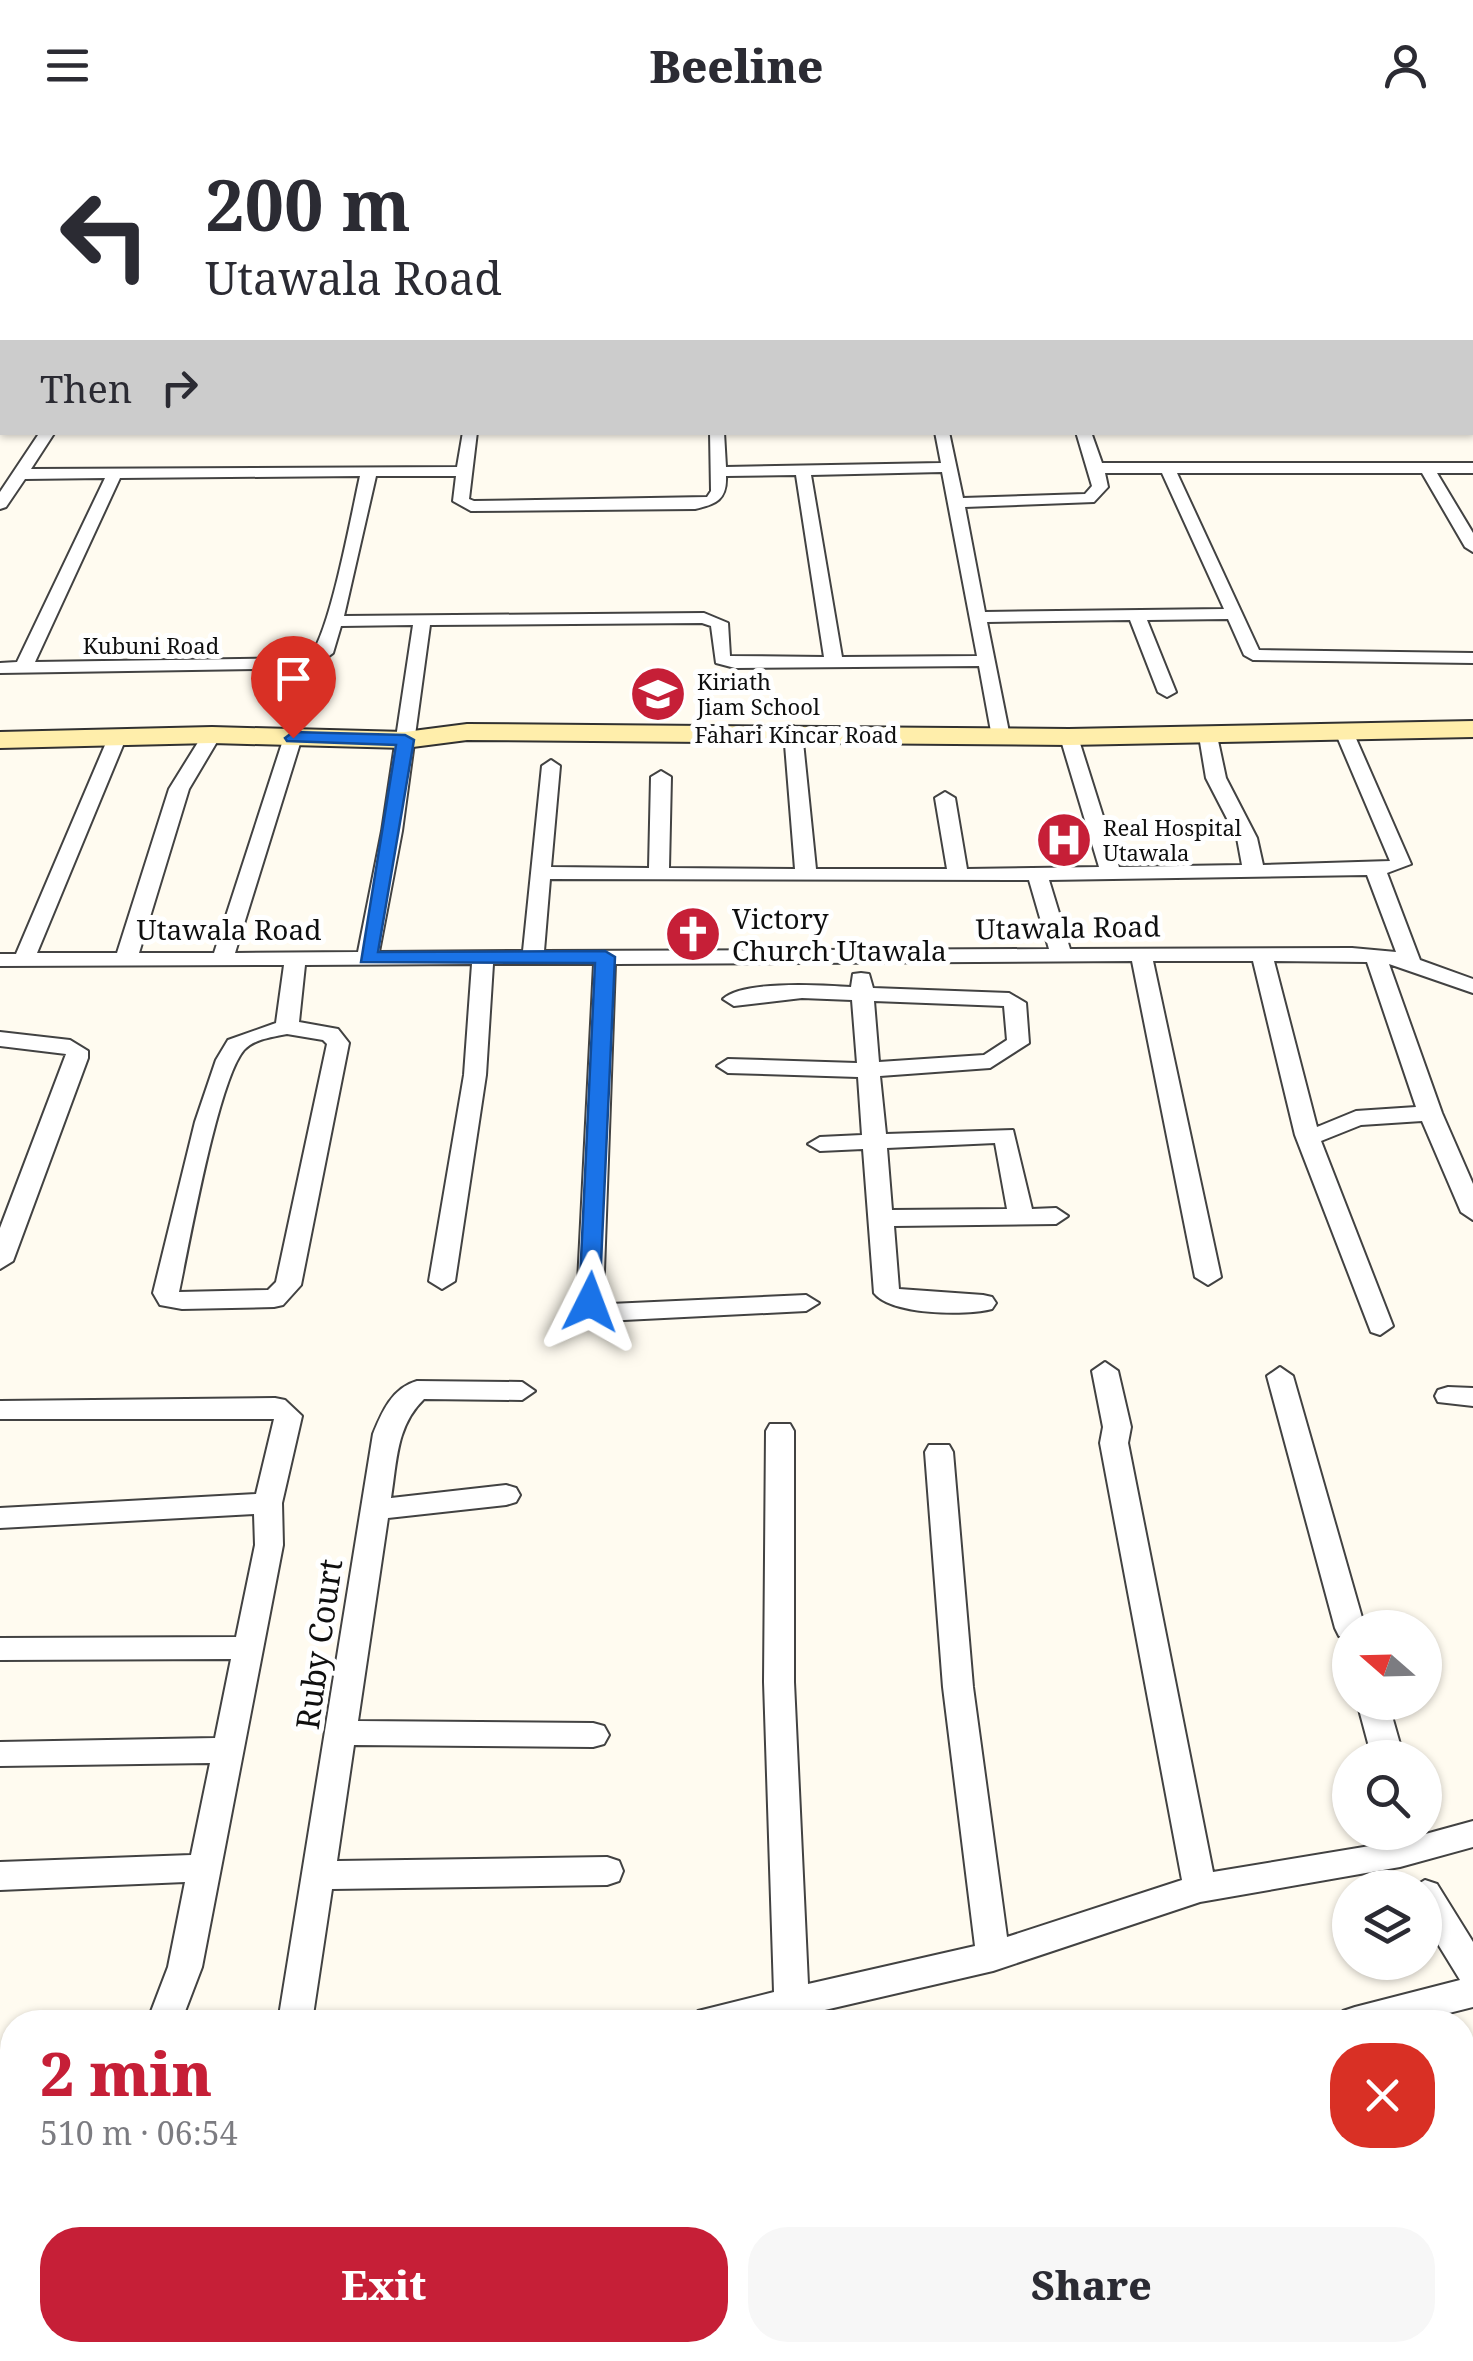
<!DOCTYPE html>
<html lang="en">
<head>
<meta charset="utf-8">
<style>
	:root { --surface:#fff; --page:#f7f7f7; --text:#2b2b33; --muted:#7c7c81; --accent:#c61f37 }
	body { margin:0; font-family:"Noto Serif",serif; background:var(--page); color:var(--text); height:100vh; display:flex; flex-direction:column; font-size:38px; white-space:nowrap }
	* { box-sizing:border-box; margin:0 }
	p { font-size:32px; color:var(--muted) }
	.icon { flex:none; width:55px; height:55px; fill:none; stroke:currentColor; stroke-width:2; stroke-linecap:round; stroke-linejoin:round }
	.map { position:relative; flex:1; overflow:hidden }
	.details { position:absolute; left:0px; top:1880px; width:1475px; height:352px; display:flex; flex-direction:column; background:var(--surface); border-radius:40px 40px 0 0; box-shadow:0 2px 8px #0004 }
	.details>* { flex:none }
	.banner { position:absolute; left:0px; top:0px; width:1475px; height:305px; box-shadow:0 2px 8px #0004; background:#fff; color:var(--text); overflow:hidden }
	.needle { width:65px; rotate:290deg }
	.fabs { position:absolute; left:1332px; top:1480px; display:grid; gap:20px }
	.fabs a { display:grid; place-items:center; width:110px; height:110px; border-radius:50%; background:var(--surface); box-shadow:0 2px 8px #0004; font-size:50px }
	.pin { position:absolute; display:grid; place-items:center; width:85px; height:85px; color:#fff; margin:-102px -42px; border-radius:50% 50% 50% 0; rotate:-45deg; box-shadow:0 0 10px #0007 }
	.pin .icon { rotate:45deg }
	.me { position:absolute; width:110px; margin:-55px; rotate:3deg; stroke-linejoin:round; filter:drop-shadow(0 0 8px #0008) }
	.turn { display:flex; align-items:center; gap:35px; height:210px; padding:0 40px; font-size:45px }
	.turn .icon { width:130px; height:130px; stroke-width:2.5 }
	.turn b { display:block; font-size:70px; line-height:85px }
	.then { display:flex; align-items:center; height:95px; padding:0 40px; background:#0003; gap:20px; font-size:38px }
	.round { display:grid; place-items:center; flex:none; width:105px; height:105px; border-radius:40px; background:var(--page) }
	.headline { display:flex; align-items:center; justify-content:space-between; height:170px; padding:0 40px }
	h1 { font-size:60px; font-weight:800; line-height:75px; color:var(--accent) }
	.button { display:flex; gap:20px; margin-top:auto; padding:20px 40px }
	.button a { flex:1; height:115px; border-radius:40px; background:var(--accent); color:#fff; font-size:40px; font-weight:800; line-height:115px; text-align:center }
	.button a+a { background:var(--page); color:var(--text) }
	header { display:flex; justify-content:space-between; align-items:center; height:130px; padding:0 40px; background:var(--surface); font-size:45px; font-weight:800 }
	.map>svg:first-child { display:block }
</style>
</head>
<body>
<header><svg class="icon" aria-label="menu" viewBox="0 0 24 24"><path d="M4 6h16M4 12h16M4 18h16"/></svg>Beeline<svg class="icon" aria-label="person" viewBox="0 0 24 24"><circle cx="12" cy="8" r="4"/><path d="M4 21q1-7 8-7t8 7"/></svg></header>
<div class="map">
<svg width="1473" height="2231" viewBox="0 0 1473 2231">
	<rect width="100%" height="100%" fill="#fffbf0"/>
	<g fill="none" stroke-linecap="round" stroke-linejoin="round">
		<g stroke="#424242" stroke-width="4">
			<path id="street" d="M483 0H493L494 2H484Z
				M683 0H693V2H683Z
				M864 0H874L875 2H865Z
				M1030 0H1040L1041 2H1031Z
				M1146 0H1157L1158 2H1147Z
				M1315 0H1325L1326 2H1316Z
				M1399 0H1410L1411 2H1400Z
				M1473 0V6L1467 2 1468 1Z
				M1472 43H1473V49H1472Z
				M0 57H2V63H0Z
				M1472 78H1473V86H1472Z
				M1472 106H1473V114H1472Z
				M0 116H2V124H0Z
				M1472 168H1473V176H1472Z
				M2 180V188L0 189V181Z
				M1472 215H1473V223H1472Z
				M1472 283H1473V292H1472Z
				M40 302H55L31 339 457 337 463 302H477L469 369 474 371 707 367 711 361 710 302H724L726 337 941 333 935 302H949L963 368 1085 364 1092 356 1076 302H1091L1102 333H1473V343H1437L1473 403V422L1465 417 1422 343H1177L1259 520 1473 523V533L1253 530 1244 525 1228 489 1147 490 1176 562 1167 567 1158 562 1130 490 987 492 1010 607 1001 613 992 607 979 536 735 538 716 533 711 496 702 493 430 495 402 701 379 822 523 821 542 636 551 630 560 636 551 737 649 738 651 647 661 641 671 647 669 738 795 739 784 602 793 596 802 602 816 739H947L935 668 945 662 955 668 967 739 1099 737 1060 607 1069 601 1078 607 1119 737 1242 735 1237 708 1206 648 1199 606 1208 600 1217 606 1226 648 1257 708 1263 735 1390 731 1336 604 1345 598 1354 604 1411 734 1387 743 1420 830 1473 849V863L1389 834 1442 983 1473 1054V1090L1461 1082 1422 991 1361 995 1321 1011 1393 1196 1380 1205 1371 1202 1295 1005 1253 831H1153L1221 1147 1208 1155 1195 1147 1132 831 615 834 603 1169 610 1174 806 1165 819 1173 806 1181 604 1191 595 1189 577 1172 594 834H493L486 945 455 1151 442 1159 429 1151 464 945 472 834 305 835 299 892 338 899 349 913 301 1155 283 1175 274 1177 182 1179 160 1175 153 1163 195 992 216 930 228 910 276 893 284 835 0 836V824H16L108 608 117 602 126 608 37 823H117L169 659 205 601 212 599 221 605 189 659 139 823H214L284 607 293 601 302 607 235 823 358 822 382 701 413 495 341 496 333 523 312 538 0 543V533L17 532 105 348 25 349 6 377 0 379V362ZM942 342 977 526 842 527 811 345ZM1105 343H1162L1224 479 985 482 965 377 1094 372 1108 357ZM796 345 824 527 730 526 728 493 704 483 344 486 376 346H456L453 371 471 381 695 379C716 374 727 370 726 346ZM360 346C352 381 329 510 308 528L35 532 120 348ZM1367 745 1396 822 1352 818 1070 819 1049 750ZM550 749 1029 750 1049 819 544 821ZM1274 831 1367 832 1416 977 1356 981 1317 997ZM287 904 323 910 327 914 276 1152 268 1160 179 1162C189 1115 218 950 244 920 254 909 273 907 287 904Z
				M861 843 869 844 873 858 1009 863 1026 873 1029 913 990 938 880 946 886 1004 1013 1000 1032 1079 1056 1078 1068 1086 1056 1094 894 1096 899 1159 983 1165 992 1167 996 1173 992 1179C967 1186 891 1185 874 1163L863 1019 820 1021 808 1014 820 1007 862 1005 858 947 728 943 717 936 728 929 857 933 852 870 802 868 734 876 723 869C743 850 822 855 851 857L853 844ZM874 871 1004 876 1007 910 984 925 879 932ZM995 1013 1007 1079 892 1080 887 1018Z
				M0 902 70 910 88 921V928L13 1131 0 1139V1098L66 924 0 916Z
				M1105 1232 1118 1241 1131 1297 1128 1313 1213 1742 1400 1711 1473 1691V1717L1400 1737 1200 1772 993 1841 773 1892H693L698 1881 774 1862 764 1552 766 1301 770 1294H790L794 1301V1552L808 1854 975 1816 943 1557 925 1322 929 1315H949L953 1322 973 1557 1007 1807 1182 1750 1100 1313 1103 1297 1092 1241Z
				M1280 1237 1293 1246 1365 1498H1350V1509L1339 1506 1335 1498 1267 1246Z
				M417 1251 522 1252 535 1261 522 1270 424 1269C396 1296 397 1331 391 1368L506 1355 516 1358 520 1365 516 1372 506 1375 388 1388 358 1591 593 1593 604 1596 609 1605 604 1614 593 1617 354 1615 337 1731 607 1727 619 1731 623 1741 619 1751 607 1755 332 1759 312 1892H278L373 1304C382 1282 392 1258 417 1251Z
				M1448 1257 1473 1258V1276L1438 1272 1435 1266 1438 1260Z
				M275 1268 285 1270 302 1286 282 1373 283 1415 202 1837 181 1892H147L168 1837 185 1752 0 1760V1732L191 1725 210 1633 0 1636V1612L215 1608 231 1529 0 1530V1508L236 1507 255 1415 254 1384 0 1398V1378L256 1364 274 1289H0V1271Z
				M1357 1572H1388L1404 1628H1372Z
				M1425 1750 1437 1754 1473 1812V1877L1413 1892H1338L1343 1881 1355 1877 1460 1850 1425 1793V1758H1412Z
				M12 1935V1967L0 1970V1938Z
				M12 2065V2100L0 2104V2068Z
				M1473 2091V2127L1462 2130V2094Z
				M185 2220H225L227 2231H187Z
				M805 2220H845L849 2231H809Z
				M1019 2220H1088L1083 2231H1014Z"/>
		</g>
		<g stroke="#313131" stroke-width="4">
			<path id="secondary" d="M1385 0H1401L1403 2H1387Z
				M1472 90H1473V100H1472Z
				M1473 591V607L1069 615 467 610 405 618 212 613 0 618V602L212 597 405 602 467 594 1069 599Z"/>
		</g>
		<use href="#street" fill="#fff" fill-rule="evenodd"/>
		<use href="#secondary" fill="#ffeeab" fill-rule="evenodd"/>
	</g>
	<path fill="#1a73e8" stroke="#114b97" stroke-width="2.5" d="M293 602 405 605 414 610 378 822 605 821 615 827 599 1177 590 1180 579 1172 595 833 361 832 396 615 287 611 285 608Z"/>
	<defs>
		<g id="school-disc" transform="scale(2.875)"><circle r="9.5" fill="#c61f37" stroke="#fff"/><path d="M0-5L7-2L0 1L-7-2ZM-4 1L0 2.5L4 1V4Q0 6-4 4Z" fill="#fff"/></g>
		<g id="hospital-disc" transform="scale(2.875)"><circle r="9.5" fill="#c61f37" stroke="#fff"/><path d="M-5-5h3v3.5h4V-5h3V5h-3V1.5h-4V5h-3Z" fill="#fff"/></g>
		<g id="church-disc" transform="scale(2.875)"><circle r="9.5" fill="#c61f37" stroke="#fff"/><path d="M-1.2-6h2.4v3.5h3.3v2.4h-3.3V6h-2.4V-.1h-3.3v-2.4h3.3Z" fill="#fff"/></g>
	</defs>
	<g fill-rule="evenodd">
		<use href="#school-disc" x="658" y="564"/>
		<use href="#hospital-disc" x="1064" y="710"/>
		<use href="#church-disc" x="693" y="804"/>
	</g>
	<g text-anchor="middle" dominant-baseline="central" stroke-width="10" stroke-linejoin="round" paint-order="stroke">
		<g font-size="22" fill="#0f0f0f" stroke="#fff">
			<text x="151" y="515">Kubuni Road</text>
			<text x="796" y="604">Fahari Kincar Road</text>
		</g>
		<g font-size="22" fill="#0f0f0f" stroke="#fff" text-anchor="start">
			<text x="697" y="551">Kiriath<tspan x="697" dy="25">Jiam School</tspan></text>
			<text x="1103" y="697">Real Hospital<tspan x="1103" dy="25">Utawala</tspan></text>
		</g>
		<g font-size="28" fill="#0f0f0f" stroke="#fff" text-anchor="start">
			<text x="732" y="788">Victory<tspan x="732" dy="32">Church Utawala</tspan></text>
		</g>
		<g font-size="28" fill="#0f0f0f" stroke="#fff">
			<text transform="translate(1068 797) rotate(-1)">Utawala Road</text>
			<text x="229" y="799">Utawala Road</text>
		</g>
		<g font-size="32" fill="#0f0f0f" stroke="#fff">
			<text transform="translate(318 1514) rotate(-82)">Ruby Court</text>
		</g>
	</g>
</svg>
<div class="fabs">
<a><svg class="needle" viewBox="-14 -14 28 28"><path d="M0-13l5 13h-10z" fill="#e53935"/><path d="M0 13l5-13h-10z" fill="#7c7c81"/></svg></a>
<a><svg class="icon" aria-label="search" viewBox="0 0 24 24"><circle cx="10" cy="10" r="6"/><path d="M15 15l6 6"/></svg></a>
<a><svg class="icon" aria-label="layers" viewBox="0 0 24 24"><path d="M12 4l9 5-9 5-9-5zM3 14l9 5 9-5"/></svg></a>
</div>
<div class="pin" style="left:293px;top:608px;background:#d93025"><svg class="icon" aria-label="arrive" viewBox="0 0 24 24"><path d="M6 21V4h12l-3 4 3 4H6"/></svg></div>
<svg class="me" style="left:590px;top:1172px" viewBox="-20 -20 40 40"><path d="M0-17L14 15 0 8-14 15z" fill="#1a73e8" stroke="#fff" stroke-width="4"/></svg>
<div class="banner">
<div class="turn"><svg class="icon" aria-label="left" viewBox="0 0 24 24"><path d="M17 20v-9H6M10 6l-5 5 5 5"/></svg><div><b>200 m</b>Utawala Road</div></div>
<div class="then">Then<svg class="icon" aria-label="right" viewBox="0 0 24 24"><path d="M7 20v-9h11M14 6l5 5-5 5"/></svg></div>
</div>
<section class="details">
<div class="headline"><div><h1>2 min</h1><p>510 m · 06:54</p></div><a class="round" style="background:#d93025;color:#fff"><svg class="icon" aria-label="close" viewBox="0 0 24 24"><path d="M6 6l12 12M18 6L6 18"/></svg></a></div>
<div class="button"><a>Exit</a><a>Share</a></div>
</section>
</div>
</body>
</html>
